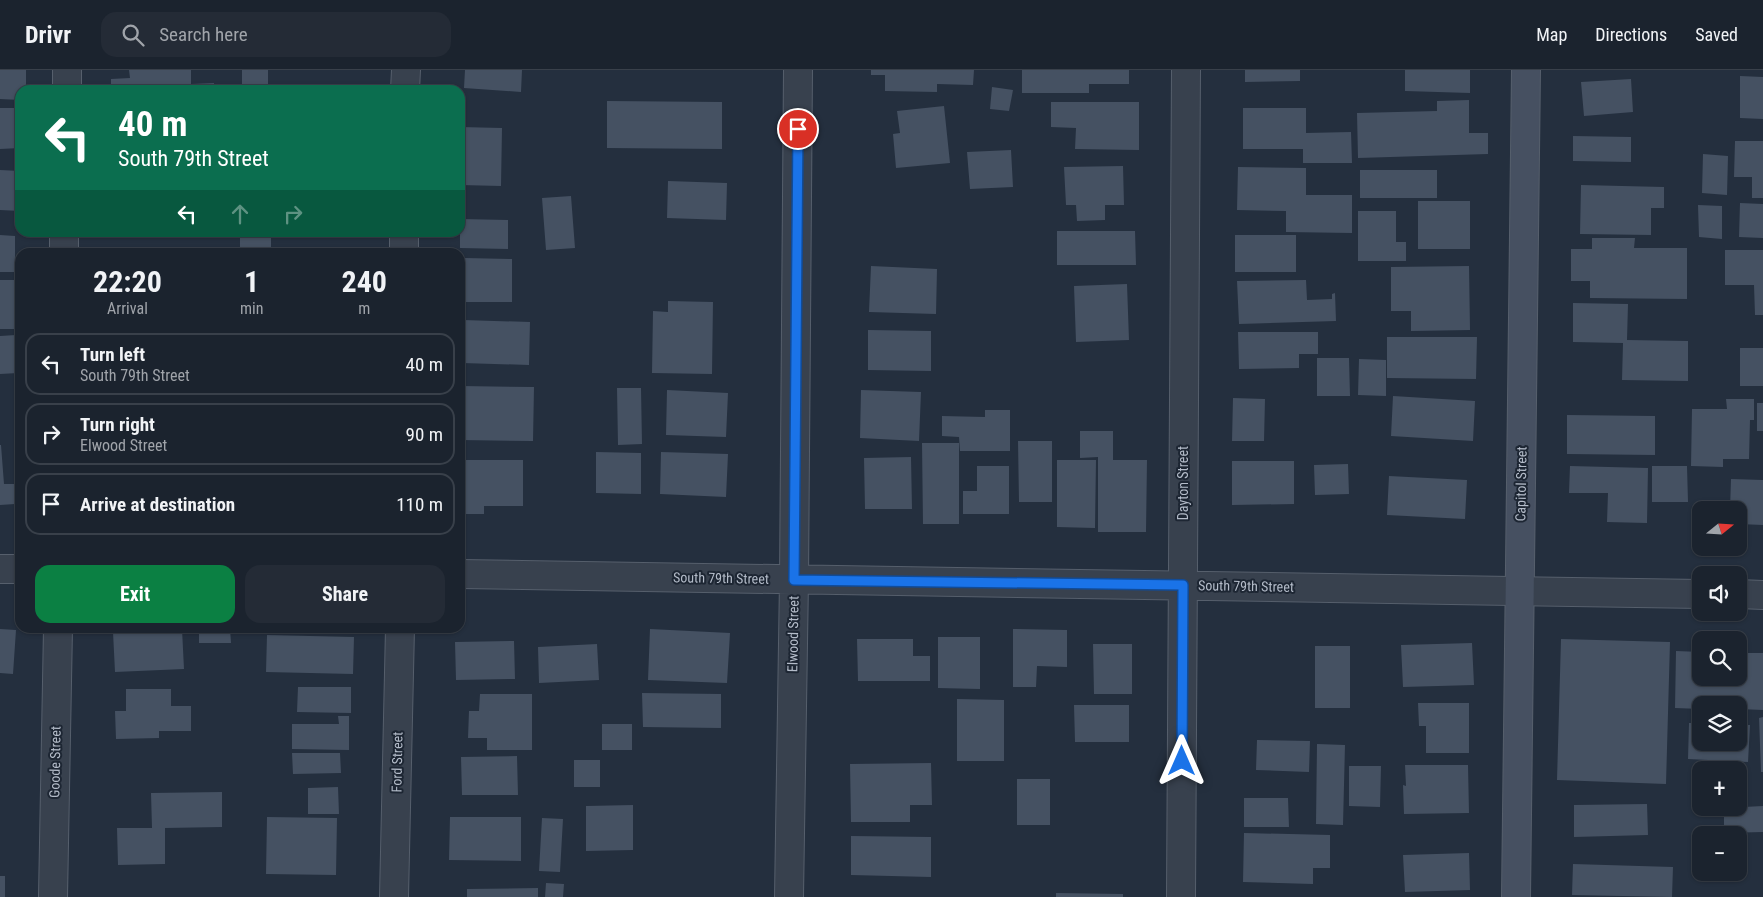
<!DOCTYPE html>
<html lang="en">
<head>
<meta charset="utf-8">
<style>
	:root { --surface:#1b232e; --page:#242b36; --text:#f1f3f6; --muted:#a0a4aa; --line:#39404a; --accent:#0b8043 }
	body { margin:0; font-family:"Roboto Condensed",sans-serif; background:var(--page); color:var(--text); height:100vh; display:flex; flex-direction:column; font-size:19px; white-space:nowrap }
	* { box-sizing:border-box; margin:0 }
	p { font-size:16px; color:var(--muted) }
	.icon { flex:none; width:28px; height:28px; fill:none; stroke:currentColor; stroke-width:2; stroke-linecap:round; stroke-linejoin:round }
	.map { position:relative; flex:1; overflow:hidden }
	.sheet { position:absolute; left:15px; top:178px; width:450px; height:385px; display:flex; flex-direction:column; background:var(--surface); border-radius:15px; box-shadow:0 1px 4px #0004,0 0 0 1px var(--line) }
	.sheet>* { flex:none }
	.guide { position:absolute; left:15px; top:15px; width:450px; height:152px; border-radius:15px; box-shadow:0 1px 4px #0004,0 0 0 1px var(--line); background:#0b6e4f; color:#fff; overflow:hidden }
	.needle { width:32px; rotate:72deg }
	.buttons { position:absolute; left:1692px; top:431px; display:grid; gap:10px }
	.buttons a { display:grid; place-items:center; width:55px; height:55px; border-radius:10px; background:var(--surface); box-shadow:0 1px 4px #0004,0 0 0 1px var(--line); font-size:25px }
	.pin { position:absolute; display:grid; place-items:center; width:42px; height:42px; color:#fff; margin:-21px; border:2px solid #fff; border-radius:50%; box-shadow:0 1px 5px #0007 }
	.me { position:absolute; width:55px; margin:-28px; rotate:0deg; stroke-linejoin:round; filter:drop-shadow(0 0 4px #0008) }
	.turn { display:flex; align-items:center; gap:18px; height:105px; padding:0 20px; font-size:22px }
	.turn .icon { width:65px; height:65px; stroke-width:2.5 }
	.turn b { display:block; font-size:35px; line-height:42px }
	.lanes { display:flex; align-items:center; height:48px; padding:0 20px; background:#0003; justify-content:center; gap:25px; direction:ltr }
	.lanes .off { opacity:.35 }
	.eta { display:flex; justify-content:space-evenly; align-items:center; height:85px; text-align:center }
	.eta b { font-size:30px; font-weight:700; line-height:35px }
	.button { display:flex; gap:10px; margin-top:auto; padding:10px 20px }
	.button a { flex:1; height:58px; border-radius:15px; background:var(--accent); color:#fff; font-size:20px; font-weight:700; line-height:58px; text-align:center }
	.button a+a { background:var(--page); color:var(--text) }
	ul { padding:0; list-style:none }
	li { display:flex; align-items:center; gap:15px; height:62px; margin:0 10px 8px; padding:0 10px; border:2px solid var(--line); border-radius:15px }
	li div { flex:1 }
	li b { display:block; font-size:19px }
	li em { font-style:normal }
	header { display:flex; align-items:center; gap:30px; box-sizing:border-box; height:70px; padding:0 25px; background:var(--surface); border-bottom:1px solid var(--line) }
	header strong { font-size:24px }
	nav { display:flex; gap:28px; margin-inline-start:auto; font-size:18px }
	.search { width:350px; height:45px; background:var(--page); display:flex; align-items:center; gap:12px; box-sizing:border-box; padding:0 18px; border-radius:15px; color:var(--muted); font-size:19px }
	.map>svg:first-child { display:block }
</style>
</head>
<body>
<header>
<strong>Drivr</strong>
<div class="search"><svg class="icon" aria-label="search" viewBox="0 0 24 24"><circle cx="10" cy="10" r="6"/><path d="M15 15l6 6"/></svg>Search here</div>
<nav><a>Map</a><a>Directions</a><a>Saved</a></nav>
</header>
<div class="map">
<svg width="1763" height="827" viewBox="0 0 1763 827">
	<rect width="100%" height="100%" fill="#242f3e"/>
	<path fill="#455162" d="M0 0H26V20H20V30L0 29Z
		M129 0H191V14L214 13V20H111V9L130 8Z
		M242 0H268V18L242 19Z
		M465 0H522L521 22 464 18Z
		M871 0H974L973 15 937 14V22L885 21V5H871Z
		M1022 0H1129V14H1089V23H1022Z
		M1245 0H1300V11L1245 12Z
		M1405 0H1470V23L1405 21Z
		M1740 6 1763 7V49L1740 48Z
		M1631 9 1633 42 1584 46 1581 12Z
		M992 17 1013 20 1009 41 990 39Z
		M1469 30V63H1488V84L1358 88 1357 43 1437 41V31Z
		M607 31 722 32V79L607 78Z
		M1051 32H1139V80L1075 79 1076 58 1051 57Z
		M944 36 950 93 896 98 893 64 900 63 897 41Z
		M0 38H20V78L0 79Z
		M1243 38H1306V63L1351 62 1352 93H1303V79H1243Z
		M460 57 502 58 501 116 460 115Z
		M1573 66 1631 67V92L1573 91Z
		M1735 71H1763V128H1752V107H1734Z
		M1011 80 1013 117 970 119 967 82Z
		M1703 84 1728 86 1727 125 1702 123Z
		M1123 96 1124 135H1105V150L1077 151 1076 135H1066L1064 97Z
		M1238 97 1306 98V125H1352V163L1286 162V141L1237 140Z
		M0 100 20 101V141L0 140Z
		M1360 100H1437V128H1360Z
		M668 111 727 113 726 150 667 148Z
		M1581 115 1664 117V138H1651V165L1580 164Z
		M571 126 575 178 546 180 542 128Z
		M1418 131H1470V179H1418Z
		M1740 133 1763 134V168L1739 167Z
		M1698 135 1722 136V169L1699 167Z
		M1358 141H1396V172H1406V191H1358Z
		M460 149 508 150V179L460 178Z
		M1057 161H1135L1136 195H1057Z
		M240 162H271V177H240Z
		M0 165 15 166V202H0Z
		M1235 165H1296V202H1235Z
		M1592 168H1635L1634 178H1687V229L1590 228V211H1571V179H1592Z
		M1725 180H1763V245H1755L1754 215H1725Z
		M465 188 512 189V232H465Z
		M871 196 937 199 936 244 869 242Z
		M1469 196 1470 260 1411 261V241H1391V197Z
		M0 210H18V259H0Z
		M1306 210 1307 230 1332 229V224L1335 223 1336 251 1239 254 1237 211Z
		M1127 214 1129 270 1076 272 1074 216Z
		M668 231 713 232 712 304 652 303 653 241 668 242Z
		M1573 233 1628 234 1627 270 1688 271V311L1622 310 1623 273 1573 272Z
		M463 250 530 252 529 295 462 293Z
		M868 260 931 261V301L868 300Z
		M1238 262H1318V284H1299V298L1239 299Z
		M16 265 18 303 0 304V266Z
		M1387 267H1477L1476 309 1387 308Z
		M1740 278H1763V316H1740Z
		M1317 288H1349L1350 326H1317Z
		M1359 289 1386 290V326L1358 325Z
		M460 316 534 317 533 371 460 370Z
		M617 318H641L642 374 618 375Z
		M667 320 728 323 726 367 666 365Z
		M861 320 921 322 919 371 860 368Z
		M1393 326 1475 331 1473 371 1391 366Z
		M1233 328 1265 329 1264 371H1232Z
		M1726 329H1754V350H1750L1749 389H1723V397L1691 396 1692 339H1727Z
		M1757 333H1763V361H1757Z
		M985 340H1010V381H960L959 367 942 366V346L985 347Z
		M1567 345 1655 346V385L1567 384Z
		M1080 361H1113V390H1147L1146 462H1098V387L1080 388Z
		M1018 371H1052V432H1019Z
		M922 373H959V454H923Z
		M0 375H1L4 414H14L15 434 0 435Z
		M596 382 641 383V424L596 423Z
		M661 382 728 384 726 427 660 424Z
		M911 387 912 439H865L864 388Z
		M462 390H523V436H484V444H463Z
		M1057 390H1096L1095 458 1057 457Z
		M1232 391H1294V434L1232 435Z
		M1348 394 1349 424 1315 425 1314 395Z
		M977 396H1009V444H963V421H977Z
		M1570 396 1648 398 1647 453 1607 452 1608 423H1569Z
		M1652 396H1687L1688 432H1652Z
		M1389 406 1467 410 1465 449 1387 445Z
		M1731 409 1763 410V455L1739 454V440H1730Z
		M199 558H230L231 573H199Z
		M0 559 16 560 13 604 0 603Z
		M182 559 184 599 115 602 113 562Z
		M650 559 730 563 727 613 648 610Z
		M1013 559 1067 560V597L1037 596 1036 617H1013Z
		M267 565 354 567 353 604 266 602Z
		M938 567H980V619L938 618Z
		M857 569H913V586H930V611H858Z
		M1561 569 1670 572 1666 714 1557 710Z
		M514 571 515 609 456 610 455 572Z
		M1472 573 1474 615 1403 617 1401 575Z
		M597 574 599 610 539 613 538 577Z
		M1093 574H1132V624H1094Z
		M1315 576H1350V638H1315Z
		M1676 581 1701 582V608H1739V583H1763V640L1739 639V635H1701V639L1675 638Z
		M298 617H351V643L297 642Z
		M126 619H171V636H191V661H159V668L116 669 115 641H126Z
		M642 623 721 624V658L643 657Z
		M480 624H532V680H487V668H468L469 641H479Z
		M957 629 1004 630V691H957Z
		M1418 633H1469V683H1426V656H1419Z
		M1074 635H1129V672H1075Z
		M338 646H349V680L292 679V654H339Z
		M1763 647V702H1761L1759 648Z
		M1689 653H1701V672H1739V655H1750L1748 692 1688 689Z
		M602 654H632V680H602Z
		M1257 670 1310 671 1309 702 1256 700Z
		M1317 674 1345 675 1343 755 1316 754Z
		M292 683H340L341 703 293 704Z
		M517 686 518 725H462L461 687Z
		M574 690H600V717H574Z
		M931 693 932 735H910V752H851L850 694Z
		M1405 695H1468L1469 743 1404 744 1403 715 1406 716Z
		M1349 696H1381L1380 737 1349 736Z
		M1017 709H1050V755H1017Z
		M338 717 339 744H308V718Z
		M222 722V757L165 758V794L118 795 117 758H152L151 723Z
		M1244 728H1288L1289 757H1244Z
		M1647 734 1648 765 1574 767V735Z
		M633 735V780L586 781V736Z
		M1763 736V762L1724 763V738Z
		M267 747 337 748 336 805 266 804Z
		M450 747H521V791L449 790Z
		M542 748 563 749 560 802 539 801Z
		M1244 763 1330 765V798H1313V814L1243 812Z
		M851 766 931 767V807L851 805Z
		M1469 783 1470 820 1405 822 1403 785Z
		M1573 794 1673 797 1672 827 1572 825Z
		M0 806H5V827H0Z
		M546 813 564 814 563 827H545Z
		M538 818V827H467V819Z
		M1056 823 1123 824V827H1056Z"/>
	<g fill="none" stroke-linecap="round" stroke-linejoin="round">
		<g stroke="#565f6c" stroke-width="30">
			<path id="street" d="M67 20V0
				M405 20 406 0
				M64 182V162
				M404 182V162
				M0 499H20
				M460 504 1701 524
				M1739 524 1763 525
				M53 827 58 558
				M394 827 400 558
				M789 827 794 510 798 0
				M1181 827 1186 0"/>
		</g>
		<g stroke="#565f6c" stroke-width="30">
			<path id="secondary" d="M1516 827 1526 0"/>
		</g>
		<use href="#street" stroke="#38414e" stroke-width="28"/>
		<use href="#secondary" stroke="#465061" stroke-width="28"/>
	</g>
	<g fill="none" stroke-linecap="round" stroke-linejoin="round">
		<g stroke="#114b97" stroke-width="12">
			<path id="route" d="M798 59 794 510 1183 515 1182 691"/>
		</g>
		<use href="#route" stroke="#1a73e8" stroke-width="9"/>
	</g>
	<g text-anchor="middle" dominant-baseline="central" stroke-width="4" stroke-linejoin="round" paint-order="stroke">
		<g font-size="14" fill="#b4bcc9" stroke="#1d2633">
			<text transform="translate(1183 413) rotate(-90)">Dayton Street</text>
			<text transform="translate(1521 414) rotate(-89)">Capitol Street</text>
			<text transform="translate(721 508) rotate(1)">South 79th Street</text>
			<text transform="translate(1246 516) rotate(1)">South 79th Street</text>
			<text transform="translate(793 564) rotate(-89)">Elwood Street</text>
			<text transform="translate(55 692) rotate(-89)">Goode Street</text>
			<text transform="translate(397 692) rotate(-89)">Ford Street</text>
		</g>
	</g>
</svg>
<div class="buttons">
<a><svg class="needle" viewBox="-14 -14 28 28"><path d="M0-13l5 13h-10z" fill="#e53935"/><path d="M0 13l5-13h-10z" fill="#a0a4aa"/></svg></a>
<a><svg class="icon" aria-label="sound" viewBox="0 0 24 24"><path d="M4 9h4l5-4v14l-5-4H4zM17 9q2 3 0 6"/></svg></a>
<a><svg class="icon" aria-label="search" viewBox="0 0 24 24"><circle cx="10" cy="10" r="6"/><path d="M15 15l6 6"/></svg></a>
<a><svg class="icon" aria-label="layers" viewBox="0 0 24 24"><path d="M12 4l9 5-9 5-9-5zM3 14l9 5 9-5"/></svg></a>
<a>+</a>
<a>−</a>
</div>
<div class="pin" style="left:798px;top:59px;background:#d93025"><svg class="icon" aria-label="arrive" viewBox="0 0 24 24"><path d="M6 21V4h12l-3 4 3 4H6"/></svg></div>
<svg class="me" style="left:1182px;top:691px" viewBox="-20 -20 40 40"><path d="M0-17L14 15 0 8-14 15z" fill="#1a73e8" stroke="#fff" stroke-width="4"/></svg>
<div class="guide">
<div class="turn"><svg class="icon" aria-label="left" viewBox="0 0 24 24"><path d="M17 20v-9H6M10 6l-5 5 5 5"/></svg><div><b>40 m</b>South 79th Street</div></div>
<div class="lanes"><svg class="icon" aria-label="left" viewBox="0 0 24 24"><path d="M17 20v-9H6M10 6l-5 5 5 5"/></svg><svg class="icon off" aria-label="ahead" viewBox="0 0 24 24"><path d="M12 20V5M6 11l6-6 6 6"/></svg><svg class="icon off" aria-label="right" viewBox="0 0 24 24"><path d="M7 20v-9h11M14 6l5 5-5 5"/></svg></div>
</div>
<section class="sheet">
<div class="eta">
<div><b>22:20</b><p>Arrival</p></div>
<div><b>1</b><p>min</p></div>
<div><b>240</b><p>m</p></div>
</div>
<ul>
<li><svg class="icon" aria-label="left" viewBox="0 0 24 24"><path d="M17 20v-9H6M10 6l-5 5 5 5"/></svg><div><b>Turn left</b><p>South 79th Street</p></div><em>40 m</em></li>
<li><svg class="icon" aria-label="right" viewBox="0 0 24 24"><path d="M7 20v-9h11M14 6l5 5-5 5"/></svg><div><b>Turn right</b><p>Elwood Street</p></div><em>90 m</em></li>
<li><svg class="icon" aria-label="arrive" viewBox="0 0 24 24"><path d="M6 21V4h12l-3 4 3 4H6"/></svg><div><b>Arrive at destination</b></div><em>110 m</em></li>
</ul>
<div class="button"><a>Exit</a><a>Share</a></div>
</section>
</div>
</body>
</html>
